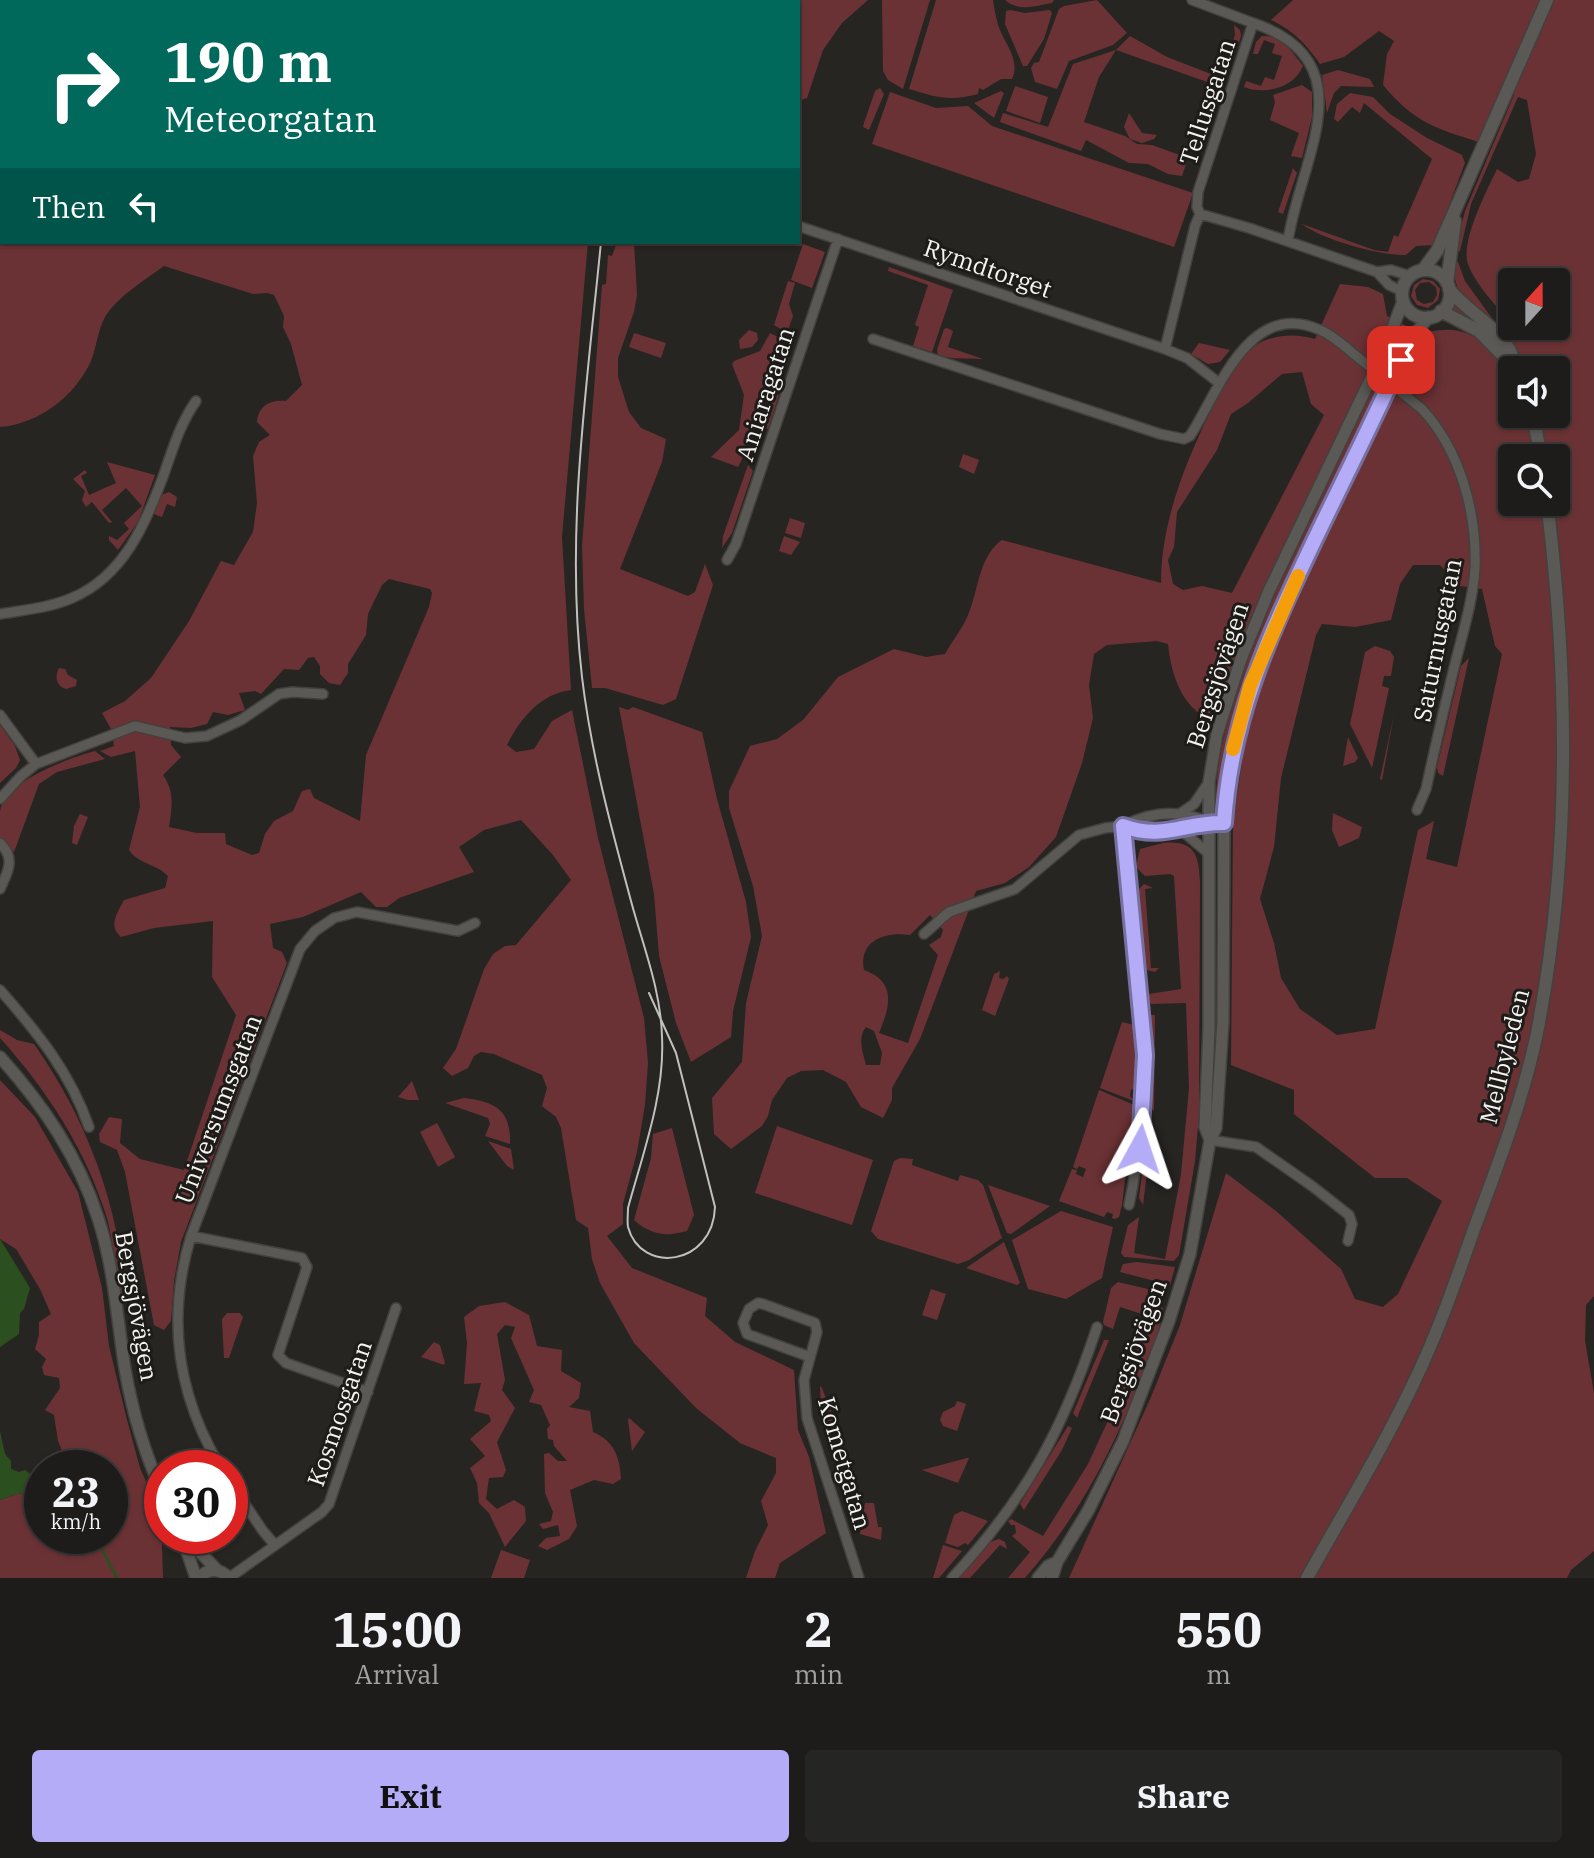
<!DOCTYPE html>
<html lang="en">
<head>
<meta charset="utf-8">
<style>
	:root { --surface:#1d1c1a; --page:#252523; --text:#f1f3f6; --muted:#a0a1a2; --line:#3b3a39; --accent:#b5acf8 }
	body { margin:0; font-family:"IBM Plex Serif",serif; background:var(--page); color:var(--text); height:100vh; display:flex; flex-direction:column; font-size:30px; white-space:nowrap }
	* { box-sizing:border-box; margin:0 }
	p { font-size:26px; color:var(--muted) }
	.icon { flex:none; width:44px; height:44px; fill:none; stroke:currentColor; stroke-width:2; stroke-linecap:round; stroke-linejoin:round }
	.map { position:relative; height:1578px; overflow:hidden }
	.panel { display:flex; flex-direction:column; background:var(--surface); flex:1 }
	.panel>* { flex:none }
	.top-card { position:absolute; left:0px; top:0px; width:800px; height:244px; box-shadow:0 2px 6px #0004,0 0 0 2px var(--line); background:#00695c; color:#fff; overflow:hidden }
	.needle { width:52px; rotate:21deg }
	.fabs { position:absolute; left:1498px; top:268px; display:grid; gap:16px }
	.fabs a { display:grid; place-items:center; width:72px; height:72px; border-radius:8px; background:var(--surface); box-shadow:0 2px 6px #0004,0 0 0 2px var(--line); font-size:40px }
	.speed { position:absolute; left:24px; top:1450px; display:flex; gap:16px; font-size:40px; font-weight:700; text-align:center }
	.speed>* { display:grid; place-content:center; width:104px; height:104px; border-radius:50%; background:var(--surface); box-shadow:0 2px 6px #0004,0 0 0 2px var(--line); line-height:1 }
	.speed small { font-size:20px; font-weight:400 }
	.speed .limit { border:12px solid #d22; background:#fff; color:#111 }
	.pin { position:absolute; display:grid; place-items:center; width:68px; height:68px; color:#fff; margin:-34px; border-radius:16px; box-shadow:0 4px 12px #0006 }
	.me { position:absolute; width:88px; margin:-44px; rotate:5deg; stroke-linejoin:round; filter:drop-shadow(0 0 6px #0008) }
	.turn { display:flex; align-items:center; gap:28px; height:168px; padding:0 32px; font-size:36px }
	.turn .icon { width:104px; height:104px; stroke-width:2.5 }
	.turn b { display:block; font-size:56px; line-height:68px }
	.then { display:flex; align-items:center; height:76px; padding:0 32px; background:#0003; gap:16px; font-size:30px }
	.eta { display:flex; justify-content:space-evenly; align-items:center; height:136px; text-align:center }
	.eta b { font-size:48px; font-weight:800; line-height:56px }
	.action { display:flex; gap:16px; margin-top:auto; padding:16px 32px }
	.action a { flex:1; height:92px; border-radius:8px; background:var(--accent); color:#111; font-size:32px; font-weight:800; line-height:92px; text-align:center }
	.action a+a { background:var(--page); color:var(--text) }
	.map>svg:first-child { display:block }
</style>
</head>
<body>
<div class="map">
<svg width="1594" height="1578" viewBox="0 0 1594 1578">
	<rect width="100%" height="100%" fill="#272522"/>
	<path fill="#6b3235" fill-rule="evenodd" d="M0 0H683L2 2V242H588L562 537 571 690C540 694 520 719 507 745L516 752 534 749 552 721 572 710 598 838 644 1018 648 1063 645 1105 637 1152 623 1204V1224L607 1236 632 1268 707 1298 705 1316 735 1342 794 1370 798 1430 809 1457 826 1533 780 1563 775 1578H746L755 1551 768 1525 761 1501 776 1473V1458L740 1443 696 1408 634 1343 600 1283 592 1259 588 1228 576 1220 561 1128 556 1117 542 1106 547 1088 542 1075 494 1054 481 1052 474 1056 468 1068 452 1076 443 1068 456 1049 484 969 493 954 505 946 516 945 571 880 553 855 521 820 484 830 459 847 474 872 399 898 387 907H376L361 892 303 917 270 924 273 948 282 952 287 963 181 1242 174 1281 171 1321 164 1330 154 1325 125 1172 117 1150 100 1142 99 1134 109 1117 122 1119 120 1143 140 1159 184 1170 236 1015 212 977 213 921 154 928 121 937C108 926 117 913 124 900L165 888 168 876C157 864 138 864 129 850L140 807 135 751 111 757 100 751 114 746 111 729 102 713 125 701 151 678 189 621 221 561 234 565 253 532 257 503 253 456 259 442 270 435 257 422C258 406 271 399 286 401L302 385 291 344 283 327 284 316 274 295 267 293 253 294 164 266C146 279 114 299 104 319 98 331 96 348 91 361 75 396 39 424 0 427ZM389 579 430 589 432 593 429 607 366 755 360 821 314 798 310 789 302 791 293 811 274 821 265 834 259 853 252 855 226 844 225 833H197L169 827C172 807 175 792 163 775L181 757 171 745 170 727 191 728 207 724 213 712 228 715 245 710 239 693 255 691 261 694 284 669 299 670 308 658 314 657 320 666V674L329 683 340 685 348 673V664L366 635 368 614 382 585Z
		M708 0H868L842 23 823 50 807 98 798 101V2H707Z
		M882 0H930L903 89 888 80 883 71Z
		M936 0H993C994 8 996 17 998 25 1004 43 1021 60 1012 79H1001L983 90 979 88 978 94C950 102 935 97 909 89Z
		M1005 0H1054L1052 3C1035 6 1019 12 1005 0Z
		M1097 0 1127 33 1113 45 1069 61 1057 89 1035 82 1031 68 1034 63 1039 62 1059 9 1064 6Z
		M1293 0H1594V1296L1586 1305 1585 1341 1594 1393V1551L1571 1570 1567 1578H1069L1151 1397 1180 1325 1226 1173 1276 1211 1341 1269 1355 1299 1383 1307 1398 1294 1442 1201 1407 1178H1375L1294 1114V1090L1231 1065 1233 821 1248 723 1234 720 1220 799 1215 808 1218 765 1228 718 1211 714 1205 717C1179 702 1171 671 1168 644L1157 641 1107 645 1094 654 1089 685 1093 718 1082 763 1056 837 1029 867 1005 883 976 891 920 1039 892 1088V1100L883 1118 861 1107 846 1082 823 1070 801 1071 787 1078 772 1100 768 1116 762 1126 731 1149 714 1134 712 1098 742 1062 746 1003 762 936 753 886 729 808V791L750 746 777 739 803 720 838 677 894 649 926 657 945 654C952 641 963 628 968 615 979 590 978 557 1002 540L1161 583C1161 521 1186 461 1213 406 1221 389 1229 371 1241 357 1260 336 1290 331 1315 339L1340 284 1368 287 1383 294 1387 316 1426 336 1428 332C1458 326 1467 332 1492 347L1451 311 1455 304 1500 342 1516 331 1513 326H1556V282H1512V325C1498 307 1476 286 1468 264 1460 242 1487 190 1497 169L1518 182 1529 179 1536 154 1527 100 1518 97 1471 204 1460 251 1454 254 1465 211 1514 95 1503 90 1479 142C1434 128 1414 122 1383 85L1387 54 1394 41 1379 31 1344 57 1320 64C1306 44 1294 31 1271 20ZM1512 370H1556V414H1512ZM1302 372 1311 404 1324 415 1232 593 1202 586 1183 590 1173 584 1168 560 1174 547 1177 512 1217 450 1231 414 1248 403 1282 374ZM1512 458H1556V502H1512ZM1413 565H1440L1460 586 1482 589 1495 646 1502 654 1457 867 1426 859 1434 821 1418 830 1375 1029 1337 1035 1300 1009 1281 978 1274 943 1260 899 1274 847 1281 778 1316 635 1322 624 1355 627 1391 620 1400 584ZM930 915 943 930 941 937 929 945 938 955 908 1043 879 1033C890 1006 897 982 864 970 858 941 885 931 910 935ZM866 1027 874 1031 882 1053 880 1065H866C863 1053 857 1038 866 1027Z
		M1010 10 1025 13 1050 10 1052 13 1044 39 1027 66H1023L1005 24 1006 11Z
		M1234 25 1240 30 1241 36 1226 80 1222 76 1235 35Z
		M1130 36 1167 57 1216 76 1213 84 1116 50 1099 77 1084 122 1125 136 1137 144 1152 145 1188 158 1182 176 1168 174 1148 164 1129 163 1086 140 1081 151 1000 122 1003 113 1048 127 1073 64 1116 50Z
		M1262 36C1282 35 1292 52 1303 66 1294 88 1265 95 1244 87L1246 81 1261 86 1265 77 1274 80 1282 56 1272 53 1275 44 1264 40 1258 54H1253L1256 42Z
		M1338 70 1370 79 1374 87 1341 86 1334 93 1327 113 1322 75Z
		M1302 85 1312 92V117L1302 158 1291 156 1299 133 1270 120 1275 102 1273 95Z
		M1015 86 1048 97 1040 123 1006 111Z
		M880 88 884 94 869 130 863 127 864 123 875 91Z
		M1001 91 1004 93 994 118 974 103Z
		M890 92 936 108 968 106 992 126 1193 193 1174 247 872 144Z
		M1350 93 1373 97 1390 114 1427 138 1462 155 1465 163 1434 245 1416 246 1406 255C1381 256 1323 240 1302 224L1374 250 1388 252 1394 235 1398 237 1432 159 1364 103 1360 113 1352 107 1338 122 1334 119 1337 104Z
		M1129 113 1142 133 1157 135 1154 139 1142 143 1130 139 1124 127Z
		M1293 168 1297 173 1283 214 1278 212Z
		M617 242H634L637 295 634 312 618 358V377L629 412 641 428 666 439 662 462 620 569 688 596 695 592 705 564 713 585 676 699 663 705 605 688H592L584 609 582 546 602 285 606 284 608 255 612 256Z
		M803 244 825 252 812 288 791 280Z
		M1454 260 1458 262 1465 281 1499 328C1471 307 1452 298 1454 260Z
		M889 267 953 290 932 352 913 346 919 327 915 325 928 285 888 271Z
		M1423 279 1433 281 1440 289 1438 300 1428 308 1417 305 1411 296 1414 285ZM1429 282 1436 287 1437 295 1433 302 1424 304 1417 300 1415 290 1420 283Z
		M788 281 795 283 789 304 793 316 788 330 784 331 774 325Z
		M947 328 953 331 948 347 983 359C967 358 952 360 938 355L937 350 944 329Z
		M749 330 757 333 758 340 752 347 740 349 739 340Z
		M634 333 666 343 661 358 629 347Z
		M770 333 784 340 767 380 747 444 749 446 738 467 711 457 739 430 744 395 732 364 734 361 760 351Z
		M1199 343 1230 350 1220 362 1208 364 1191 354Z
		M772 393 779 395 768 429 761 426Z
		M963 454 979 460 974 474 959 467Z
		M107 462 155 475 138 522 118 550 109 540V536L117 540 129 529 124 523 142 506 126 488 102 510 112 522 109 523 92 502 86 507 82 500 85 491 73 479 85 470 87 473 81 476 89 495 116 483Z
		M748 465 753 471 732 533 722 548 723 536Z
		M169 492 177 497 175 507 167 504 162 517 154 514 161 495Z
		M790 518 805 523 801 538 785 533Z
		M784 536 800 542 791 555 779 551Z
		M1375 646 1390 651 1394 657 1391 676H1384L1382 686 1389 688 1372 768 1350 724 1365 652Z
		M1469 658 1443 776 1438 773 1437 767 1461 666Z
		M59 668 65 669 68 675 77 680 76 686 66 689C57 687 54 677 59 668Z
		M619 707 628 710 633 707 702 732 717 799 746 902 751 937 733 1011 731 1037 691 1062 676 1023 659 956 654 894Z
		M1394 715 1382 780 1380 779Z
		M0 725 15 746 20 760 16 768 0 783Z
		M1348 737 1358 758 1355 762 1343 766Z
		M95 751 105 759 57 772 39 784 14 852 0 837C0 829 0 819 0 811 5 781 69 758 95 751Z
		M1333 813 1362 827 1359 838 1339 847 1332 830Z
		M80 814 88 817 77 845 72 843 74 826Z
		M1163 843C1195 840 1199 855 1200 883L1199 1115 1195 1161 1179 1255 1174 1261 1124 1257 1121 1253 1128 1225 1139 1217 1134 1253 1165 1259 1181 1174 1189 1088 1186 1003 1151 1004 1147 999 1149 994 1181 989 1174 876 1170 874 1145 876 1136 867 1140 849Z
		M1144 884 1153 888 1145 889 1151 968H1159L1155 972 1147 970 1143 964 1138 890Z
		M1000 971 999 978 1003 979 1007 976 1009 979 995 1016 982 1010 994 974Z
		M1213 972 1218 1027 1210 1129Z
		M1151 1015H1155L1154 1111 1149 1106V1021Z
		M1122 1022 1134 1025 1136 1088 1131 1090 1130 1096 1134 1101 1100 1088Z
		M0 1030 17 1040 34 1044C75 1102 105 1170 118 1240 122 1260 122 1281 124 1301 117 1290 113 1238 107 1218 86 1150 47 1090 0 1038Z
		M0 1080 35 1117 78 1192 102 1288 109 1346 126 1416 140 1468 161 1516 163 1578H0V1500L17 1494 42 1491V1536H110V1468H69L58 1441 54 1415 45 1410 60 1388 59 1378 44 1375 42 1367 46 1359 35 1349 39 1335V1322L51 1314 40 1289 16 1249 0 1239Z
		M412 1081 419 1100H408L398 1097Z
		M1099 1090 1134 1105 1122 1205 1119 1217 1115 1219 1112 1218 1113 1214 1107 1212 1104 1217 1059 1201 1072 1169 1077 1170 1076 1174 1083 1177 1086 1169 1079 1166 1077 1169 1073 1167Z
		M464 1098C496 1102 511 1110 510 1144L485 1136 490 1124 488 1118 445 1103Z
		M437 1123 455 1157 438 1167 420 1132Z
		M1153 1123 1143 1205 1139 1198 1148 1128Z
		M777 1126 873 1160 852 1225 755 1193Z
		M672 1128 694 1215 687 1231C666 1237 651 1235 634 1220L651 1158 653 1134Z
		M488 1141 511 1149 514 1170 507 1166Z
		M900 1158 913 1159 912 1165 958 1181 960 1175 978 1180 983 1185 1002 1238 969 1260 958 1264 878 1239 871 1231 894 1161Z
		M988 1185 1050 1206 1011 1234 1007 1233Z
		M1061 1211 1113 1227 1102 1278 1066 1299 1028 1289 1012 1240Z
		M1004 1242 1020 1283 1017 1285 966 1268Z
		M1137 1262 1175 1267 1170 1285 1120 1272 1123 1264Z
		M1118 1282 1148 1289 1147 1301 1157 1303 1163 1308C1160 1332 1149 1357 1140 1380 1112 1452 1077 1519 1025 1578H1008L1030 1552 1012 1536 1016 1533 1015 1525H1011L1008 1521 1011 1519 1043 1536 1088 1464 1124 1386 1148 1316 1120 1307 1113 1329 1104 1325 1103 1322 1111 1288Z
		M931 1289 946 1294 937 1320 922 1315Z
		M505 1302 529 1315 537 1346 562 1350 561 1371 581 1383 579 1398 569 1407 590 1411 593 1432C614 1441 620 1457 621 1479L613 1484 594 1480 570 1490 577 1526 569 1539 547 1550 538 1546 546 1538 560 1536 558 1525 543 1529 539 1524 551 1521 553 1512 545 1493 544 1454 549 1453 558 1461H567L554 1446 553 1440 548 1439 547 1429 550 1425 541 1405 529 1402 534 1390 511 1338 515 1327 505 1325 497 1334 505 1380 502 1390 515 1408 497 1442 506 1470 503 1477 489 1478 486 1499 497 1509 514 1500 525 1507 526 1521 505 1547 489 1513 479 1503 477 1483 470 1468 485 1456 470 1439 491 1421 489 1415 474 1411 481 1383 464 1384 467 1343 464 1317 479 1306Z
		M227 1313H240L243 1317 229 1358H224L222 1319Z
		M1104 1340H1109L1077 1418 1073 1413Z
		M434 1342 440 1345 445 1363 444 1365 421 1357Z
		M820 1386 822 1388 844 1445 826 1437 821 1408Z
		M957 1401 966 1404 957 1431 943 1426 940 1420 943 1412 955 1406Z
		M629 1418 645 1432 632 1451 628 1420Z
		M1068 1426 1072 1428 1062 1450 1024 1510 1020 1504Z
		M969 1458 958 1483 922 1470 967 1458Z
		M865 1503H874L878 1527H882L881 1540 860 1534Z
		M962 1511 988 1521 968 1545 965 1543 958 1547 945 1543 954 1515Z
		M999 1539 1005 1542 1007 1549 1000 1545 970 1578H959L990 1542Z
		M943 1545 962 1551 939 1578H933Z
		M501 1550 530 1560 524 1578H491Z"/>
	<path fill="#2c4f1f" d="M0 1239 30 1288 24 1309 20 1313 19 1334 0 1347Z
		M0 1431 5 1454 11 1461V1469L19 1472 25 1470C32 1475 42 1482 42 1491L17 1494 0 1500Z"/>
	<g fill="none" stroke-linecap="round" stroke-linejoin="round">
		<path stroke="#2c4f1f" stroke-width="3" d="M95 1536 117 1578"/>
		<g stroke="#43413e" stroke-width="12">
			<path id="minor" d="M1192 0 1253 23
				M1200 214 1249 228 1377 272 1391 270 1410 276
				M798 226 1165 349 1187 358 1219 383
				M1377 272 1389 285 1402 291
				M873 339 1160 434 1184 439 1190 436C1219 391 1249 298 1320 330 1335 336 1347 349 1360 359
				M1165 349 1195 226 1200 214 1197 207 1198 192 1253 23C1369 62 1299 161 1288 241
				M727 560 736 544 838 239
				M0 614C24 610 49 608 72 598 124 576 146 523 164 474 173 448 180 424 196 401
				M0 715 36 764
				M0 799 21 776 36 764 135 726 185 738 207 736 241 720 279 694 292 692 323 694
				M1417 810 1426 789C1435 747 1445 705 1455 664 1463 632 1473 600 1475 568 1477 512 1460 450 1422 409
				M1181 813 1194 804 1209 782
				M1123 826C1136 958 1157 1073 1129 1205
				M1123 826C1150 812 1179 809 1208 822
				M1181 830 1208 853
				M0 843C16 859 8 871 0 889
				M924 934 949 912 1015 889 1079 835 1105 828 1123 826 1144 834 1181 830 1210 822 1224 823
				M0 990C37 1032 70 1072 89 1127
				M1210 1140 1256 1147 1312 1186 1349 1215 1352 1224 1348 1241
				M191 1236 302 1258 307 1267 278 1355 286 1363 368 1392
				M810 1357 747 1334 743 1323 749 1309 758 1303 763 1304 815 1323 817 1332 804 1380 807 1418 859 1578
				M221 1468C177 1395 166 1318 191 1236L300 949 315 931 334 918 357 912 458 931 475 923
				M230 1482 263 1531 274 1544
				M229 1578 322 1512 329 1504 396 1308
				M952 1578C1026 1498 1063 1430 1097 1327"/>
		</g>
		<g stroke="#43413e" stroke-width="14">
			<path id="tertiary" d="M0 1057C43 1105 78 1156 98 1218 114 1266 117 1319 125 1369 132 1410 145 1454 162 1492
				M1210 1140 1205 1127 1209 1027V782L1217 734 1241 659 1269 591 1384 351 1403 301
				M185 1536 217 1570
				M182 1537 196 1578
				M199 1578C208 1568 220 1568 229 1578
				M1038 1578 1048 1566 1057 1562
				M1052 1578 1057 1562 1088 1511 1123 1441 1169 1321 1190 1254 1210 1140 1216 1128 1223 1022 1224 823 1226 786 1242 711 1267 642 1413 336 1429 317"/>
		</g>
		<g stroke="#43413e" stroke-width="15">
			<path id="secondary" d="M1423 270 1437 251 1547 0
				M1402 294a24 24 0 1 1 48 0a24 24 0 1 1-48 0Z
				M1447 283 1455 221
				M1449 289C1471 317 1511 331 1516 370
				M1441 311 1479 331 1516 369
				M1533 414 1541 458
				M1307 1578C1346 1508 1389 1438 1422 1365 1442 1321 1458 1275 1474 1229 1498 1165 1523 1100 1537 1033 1571 858 1569 678 1547 502"/>
		</g>
		<use href="#minor" stroke="#5b5955" stroke-width="9"/>
		<use href="#tertiary" stroke="#5b5955" stroke-width="11"/>
		<use href="#secondary" stroke="#5b5955" stroke-width="12"/>
		<path stroke="#c2c0be" stroke-width="2" d="M601 242C587 386 565 532 582 677 591 753 611 827 631 901 643 946 661 990 662 1037 665 1094 643 1153 628 1208 628 1214 627 1222 628 1227 641 1275 713 1266 715 1207L676 1053C667 1033 658 1013 649 993"/>
		<g stroke="#43413e" stroke-width="12" stroke-linecap="butt">
			<path id="minor-bridge" d="M1360 359 1422 409"/>
		</g>
		<use href="#minor-bridge" stroke="#5b5955" stroke-width="9"/>
	</g>
	<g fill="none" stroke-linecap="round" stroke-linejoin="round">
		<g stroke="#7670a1" stroke-width="20">
			<path id="route" d="M1140 1149 1145 1055 1123 826C1164 841 1184 822 1224 823 1231 716 1269 636 1314 541 1343 481 1373 421 1401 360"/>
		</g>
		<use href="#route" stroke="#b5acf8" stroke-width="14"/>
		<path stroke="#f59e0b" stroke-width="14" d="M1233 749 1250 686 1298 576"/>
	</g>
	<g text-anchor="middle" dominant-baseline="central" stroke-width="6" stroke-linejoin="round" paint-order="stroke">
		<g font-size="24" fill="#f6f4f2" stroke="#1e1c19">
			<text transform="translate(1207 102) rotate(-72)">Tellusgatan</text>
			<text transform="translate(988 268) rotate(19)">Rymdtorget</text>
			<text transform="translate(765 394) rotate(-72)">Aniaragatan</text>
			<text transform="translate(1437 640) rotate(-79)">Saturnusgatan</text>
			<text transform="translate(1217 675) rotate(-72)">Bergsjövägen</text>
			<text transform="translate(1504 1056) rotate(-76)">Mellbyleden</text>
			<text transform="translate(218 1109) rotate(-69)">Universumsgatan</text>
			<text transform="translate(137 1306) rotate(80)">Bergsjövägen</text>
			<text transform="translate(1133 1351) rotate(-70)">Bergsjövägen</text>
			<text transform="translate(339 1413) rotate(-71)">Kosmosgatan</text>
			<text transform="translate(845 1463) rotate(74)">Kometgatan</text>
		</g>
	</g>
</svg>
<div class="fabs">
<a><svg class="needle" viewBox="-14 -14 28 28"><path d="M0-13l5 13h-10z" fill="#e53935"/><path d="M0 13l5-13h-10z" fill="#a0a1a2"/></svg></a>
<a><svg class="icon" aria-label="sound" viewBox="0 0 24 24"><path d="M4 9h4l5-4v14l-5-4H4zM17 9q2 3 0 6"/></svg></a>
<a><svg class="icon" aria-label="search" viewBox="0 0 24 24"><circle cx="10" cy="10" r="6"/><path d="M15 15l6 6"/></svg></a>
</div>
<div class="speed"><div>23<small>km/h</small></div><div class="limit">30</div></div>
<div class="pin" style="left:1401px;top:360px;background:#d93025"><svg class="icon" aria-label="arrive" viewBox="0 0 24 24"><path d="M6 21V4h12l-3 4 3 4H6"/></svg></div>
<svg class="me" style="left:1140px;top:1149px" viewBox="-20 -20 40 40"><path d="M0-17L14 15 0 8-14 15z" fill="#b5acf8" stroke="#fff" stroke-width="4"/></svg>
<div class="top-card">
<div class="turn"><svg class="icon" aria-label="right" viewBox="0 0 24 24"><path d="M7 20v-9h11M14 6l5 5-5 5"/></svg><div><b>190 m</b>Meteorgatan</div></div>
<div class="then">Then<svg class="icon" aria-label="left" viewBox="0 0 24 24"><path d="M17 20v-9H6M10 6l-5 5 5 5"/></svg></div>
</div>
</div>
<section class="panel">
<div class="eta">
<div><b>15:00</b><p>Arrival</p></div>
<div><b>2</b><p>min</p></div>
<div><b>550</b><p>m</p></div>
</div>
<div class="action"><a>Exit</a><a>Share</a></div>
</section>
</body>
</html>
